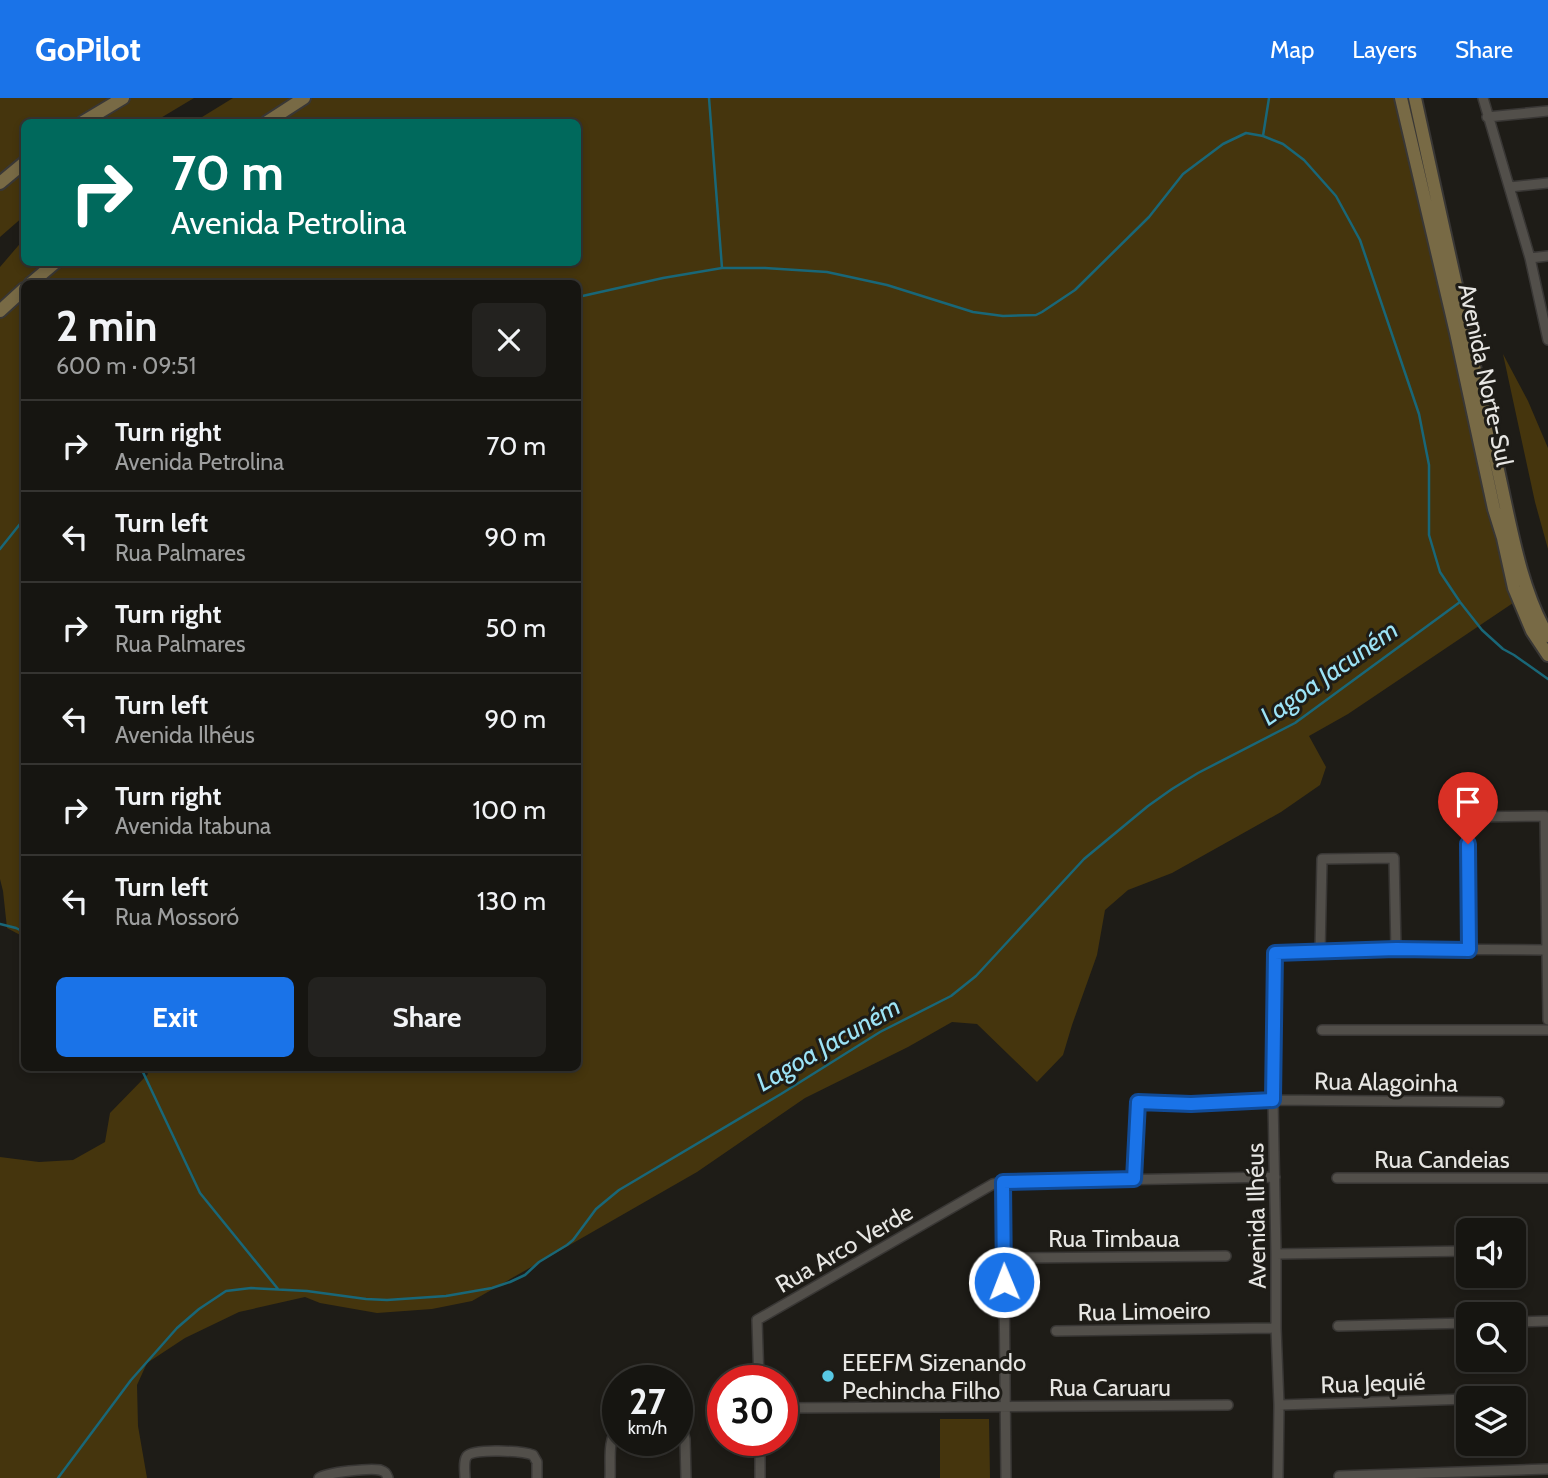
<!DOCTYPE html>
<html lang="en">
<head>
<meta charset="utf-8">
<style>
	:root { --surface:#161511; --page:#23221f; --text:#f1f3f6; --muted:#9e9f9f; --line:#353431; --accent:#1a73e8 }
	body { margin:0; font-family:Cabin,sans-serif; background:var(--page); color:var(--text); height:100vh; display:flex; flex-direction:column; font-size:26px; white-space:nowrap }
	* { box-sizing:border-box; margin:0 }
	p { font-size:23px; color:var(--muted) }
	.icon { flex:none; width:38px; height:38px; fill:none; stroke:currentColor; stroke-width:2; stroke-linecap:round; stroke-linejoin:round }
	.map { position:relative; flex:1; overflow:hidden }
	.side { position:absolute; left:21px; top:182px; width:560px; height:791px; display:flex; flex-direction:column; background:var(--surface); border-radius:10px; box-shadow:0 4px 10px #0003,0 0 0 2px var(--line) }
	.side>* { flex:none }
	.guide { position:absolute; left:21px; top:21px; width:560px; height:147px; border-radius:10px; box-shadow:0 4px 10px #0003,0 0 0 2px var(--line); background:#00695c; color:#fff; overflow:hidden }
	.controls { position:absolute; left:1456px; top:1120px; display:grid; gap:14px }
	.controls a { display:grid; place-items:center; width:70px; height:70px; border-radius:10px; background:var(--surface); box-shadow:0 4px 10px #0003,0 0 0 2px var(--line); font-size:35px }
	.speed { position:absolute; left:602px; top:1267px; display:flex; gap:14px; font-size:35px; font-weight:700; text-align:center }
	.speed>* { display:grid; place-content:center; width:91px; height:91px; border-radius:50%; background:var(--surface); box-shadow:0 4px 10px #0003,0 0 0 2px var(--line); line-height:1 }
	.speed small { font-size:18px; font-weight:400 }
	.speed .limit { border:10px solid #d22; background:#fff; color:#111 }
	.pin { position:absolute; display:grid; place-items:center; width:60px; height:60px; color:#fff; margin:-72px -30px; border-radius:50% 50% 50% 0; rotate:-45deg; box-shadow:0 0 7px #0007 }
	.pin .icon { rotate:45deg }
	.me { position:absolute; width:77px; margin:-38px; rotate:359deg; stroke-linejoin:round; filter:drop-shadow(0 0 5px #0008) }
	.turn { display:flex; align-items:center; gap:24px; height:147px; padding:0 35px; font-size:32px }
	.turn .icon { width:91px; height:91px; stroke-width:2.5 }
	.turn b { display:block; font-size:49px; line-height:60px }
	.round { display:grid; place-items:center; flex:none; width:74px; height:74px; border-radius:10px; background:var(--page) }
	.overview { display:flex; align-items:center; justify-content:space-between; height:119px; padding:0 35px }
	h1 { font-size:42px; font-weight:700; line-height:52px }
	.action { display:flex; gap:14px; margin-top:auto; padding:14px 35px }
	.action a { flex:1; height:80px; border-radius:10px; background:var(--accent); color:#fff; font-size:28px; font-weight:700; line-height:80px; text-align:center }
	.action a+a { background:var(--page); color:var(--text) }
	ul { padding:0; list-style:none }
	li { display:flex; align-items:center; gap:21px; height:91px; padding:0 35px; border-top:2px solid var(--line) }
	li div { flex:1 }
	li b { display:block; font-size:26px }
	li em { font-style:normal }
	header { display:flex; align-items:center; gap:42px; box-sizing:border-box; height:98px; padding:0 35px; background:var(--accent); color:#fff }
	header strong { font-size:33px }
	nav { display:flex; gap:38px; margin-inline-start:auto; font-size:24px }
	.map>svg:first-child { display:block }
</style>
</head>
<body>
<header>
<strong>GoPilot</strong>
<nav><a>Map</a><a>Layers</a><a>Share</a></nav>
</header>
<div class="map">
<svg width="1548" height="1380" viewBox="0 0 1548 1380">
	<rect width="100%" height="100%" fill="#1e1c17"/>
	<path fill="#45350d" d="M0 0H194L154 24H24V118L0 139Z
		M233 0H1396L1478 364 1516 503 1348 616 1309 638 1326 669 1320 687 1281 714 1172 775 1128 792 1105 812 1097 857 1072 927 1063 957 1037 984 977 926 952 924 908 949 805 1000 697 1074 472 1203 432 1211 377 1215 320 1205 305 1199 239 1214 185 1240 147 1265 137 1287 138 1328 147 1380H0V1059L39 1064 73 1062 105 1044 110 1015 148 976 144 970H578V186H24V839L7 830 3 793 0 781V169L24 141V164H578V24H194Z
		M1503 256 1528 303 1548 350V451L1535 404Z
		M940 1321H989L990 1380H940Z"/>
	<g fill="none" stroke-linecap="round" stroke-linejoin="round">
		<path stroke="#196778" stroke-width="2.5" d="M709 0 722 170
			M1263 38 1269 0
			M578 199 663 180 722 170H765L827 174 887 187 973 214 1003 218 1036 217 1042 214 1075 192 1149 119 1183 76 1223 46 1246 35 1263 38 1283 46 1304 62 1336 98 1360 142 1419 316 1429 367V437L1440 474 1460 504 1482 532 1503 551 1514 557 1548 581
			M0 451 24 421
			M0 826 16 830 24 834
			M141 970 200 1095 278 1191
			M58 1380 131 1282 177 1230 199 1211 226 1193 251 1190 307 1193 366 1201 387 1202 446 1198 492 1190 510 1184 525 1177 539 1164 567 1147 573 1142 596 1111 619 1092 781 996 880 934 951 898 976 878 1084 761 1148 708 1172 691 1198 675 1295 625 1460 504"/>
		<g stroke="#393735" stroke-width="12">
			<path id="street" d="M1483 0 1530 160 1548 242
				M1487 19 1548 13
				M1510 89 1548 85
				M1530 160 1548 158
				M1469 852 1467 719 1545 718 1548 922
				M1320 854 1322 761 1394 760 1396 851
				M1322 932H1548
				M1337 1080H1548
				M1134 1081 1138 1004 1191 1006 1273 1002 1499 1004
				M1003 1084 1006 1380
				M1276 1156 1468 1153
				M1003 1160 1226 1158
				M1514 1224 1548 1223
				M1338 1228 1468 1225
				M1056 1233 1276 1230
				M759 1283 757 1222 993 1086 1003 1084 1275 1079
				M1501 1300H1506
				M1279 1307 1468 1301
				M782 1310 1228 1307
				M677 1326 681 1328 685 1341 686 1380
				M760 1342V1380
				M1339 1378 1548 1371
				M319 1380C328 1374 370 1370 380 1372 386 1374 386 1375 388 1380
				M465 1380C465 1374 463 1363 467 1358 474 1350 523 1353 533 1357L537 1364V1380
				M610 1380C611 1364 607 1342 618 1330
				M1278 1380 1279 1307 1276 1230V1156L1273 1002 1275 855 1396 851 1547 852"/>
		</g>
		<g stroke="#393735" stroke-width="16">
			<path id="secondary" d="M1401 0 1456 235 1494 411 1503 440 1514 490 1532 533 1548 557
				M1415 0C1441 120 1467 240 1495 359 1509 417 1518 487 1548 538
				M83 24 123 0
				M267 24 304 0
				M0 85 24 65
				M30 186 56 164
				M0 213 24 191"/>
		</g>
		<use href="#street" stroke="#524f4a" stroke-width="9"/>
		<use href="#secondary" stroke="#786a45" stroke-width="12"/>
	</g>
	<g fill="none" stroke-linecap="round" stroke-linejoin="round">
		<g stroke="#114b97" stroke-width="18">
			<path id="route" d="M1004 1184 1003 1084 1134 1081 1138 1004 1191 1006 1273 1002 1275 855 1396 851 1469 852 1468 746"/>
		</g>
		<use href="#route" stroke="#1a73e8" stroke-width="12"/>
	</g>
	<circle fill="#58c8e4" stroke="#1e1c17" stroke-width="2.5" cx="828" cy="1278" r="7"/>
	<g text-anchor="middle" dominant-baseline="central" stroke-width="6" stroke-linejoin="round" paint-order="stroke">
		<g font-size="24" fill="#e7e6e3" stroke="#1e1c17">
			<text transform="translate(1486 277) rotate(78)">Avenida Norte-Sul</text>
			<text transform="translate(1386 984) rotate(1)">Rua Alagoinha</text>
			<text x="1442" y="1061">Rua Candeias</text>
			<text transform="translate(1256 1118) rotate(-91)">Avenida Ilhéus</text>
			<text x="1114" y="1140">Rua Timbaua</text>
			<text transform="translate(844 1150) rotate(-30)">Rua Arco Verde</text>
			<text transform="translate(1144 1213) rotate(-1)">Rua Limoeiro</text>
			<text transform="translate(1373 1285) rotate(-2)">Rua Jequié</text>
			<text x="1110" y="1289">Rua Caruaru</text>
		</g>
		<g font-size="24" fill="#e7e6e3" stroke="#1e1c17" text-anchor="start">
			<text x="842" y="1264">EEEFM Sizenando<tspan x="842" dy="28">Pechincha Filho</tspan></text>
		</g>
		<g font-size="26" font-style="italic" fill="#9ce3f6" stroke="#1e1c17">
			<text transform="translate(1329 575) rotate(-35)">Lagoa Jacuném</text>
			<text transform="translate(828 946) rotate(-30)">Lagoa Jacuném</text>
		</g>
	</g>
</svg>
<div class="controls">
<a><svg class="icon" aria-label="sound" viewBox="0 0 24 24"><path d="M4 9h4l5-4v14l-5-4H4zM17 9q2 3 0 6"/></svg></a>
<a><svg class="icon" aria-label="search" viewBox="0 0 24 24"><circle cx="10" cy="10" r="6"/><path d="M15 15l6 6"/></svg></a>
<a><svg class="icon" aria-label="layers" viewBox="0 0 24 24"><path d="M12 4l9 5-9 5-9-5zM3 14l9 5 9-5"/></svg></a>
</div>
<div class="speed"><div>27<small>km/h</small></div><div class="limit">30</div></div>
<div class="pin" style="left:1468px;top:746px;background:#d93025"><svg class="icon" aria-label="arrive" viewBox="0 0 24 24"><path d="M6 21V4h12l-3 4 3 4H6"/></svg></div>
<svg class="me" style="left:1004px;top:1184px" viewBox="-20 -20 40 40"><circle r="17" fill="#1a73e8" stroke="#fff" stroke-width="3"/><path d="M0-11L8 9 0 5-8 9z" fill="#fff"/></svg>
<div class="guide">
<div class="turn"><svg class="icon" aria-label="right" viewBox="0 0 24 24"><path d="M7 20v-9h11M14 6l5 5-5 5"/></svg><div><b>70 m</b>Avenida Petrolina</div></div>
</div>
<section class="side">
<div class="overview"><div><h1>2 min</h1><p>600 m · 09:51</p></div><a class="round"><svg class="icon" aria-label="close" viewBox="0 0 24 24"><path d="M6 6l12 12M18 6L6 18"/></svg></a></div>
<ul>
<li><svg class="icon" aria-label="right" viewBox="0 0 24 24"><path d="M7 20v-9h11M14 6l5 5-5 5"/></svg><div><b>Turn right</b><p>Avenida Petrolina</p></div><em>70 m</em></li>
<li><svg class="icon" aria-label="left" viewBox="0 0 24 24"><path d="M17 20v-9H6M10 6l-5 5 5 5"/></svg><div><b>Turn left</b><p>Rua Palmares</p></div><em>90 m</em></li>
<li><svg class="icon" aria-label="right" viewBox="0 0 24 24"><path d="M7 20v-9h11M14 6l5 5-5 5"/></svg><div><b>Turn right</b><p>Rua Palmares</p></div><em>50 m</em></li>
<li><svg class="icon" aria-label="left" viewBox="0 0 24 24"><path d="M17 20v-9H6M10 6l-5 5 5 5"/></svg><div><b>Turn left</b><p>Avenida Ilhéus</p></div><em>90 m</em></li>
<li><svg class="icon" aria-label="right" viewBox="0 0 24 24"><path d="M7 20v-9h11M14 6l5 5-5 5"/></svg><div><b>Turn right</b><p>Avenida Itabuna</p></div><em>100 m</em></li>
<li><svg class="icon" aria-label="left" viewBox="0 0 24 24"><path d="M17 20v-9H6M10 6l-5 5 5 5"/></svg><div><b>Turn left</b><p>Rua Mossoró</p></div><em>130 m</em></li>
</ul>
<div class="action"><a>Exit</a><a>Share</a></div>
</section>
</div>
</body>
</html>
